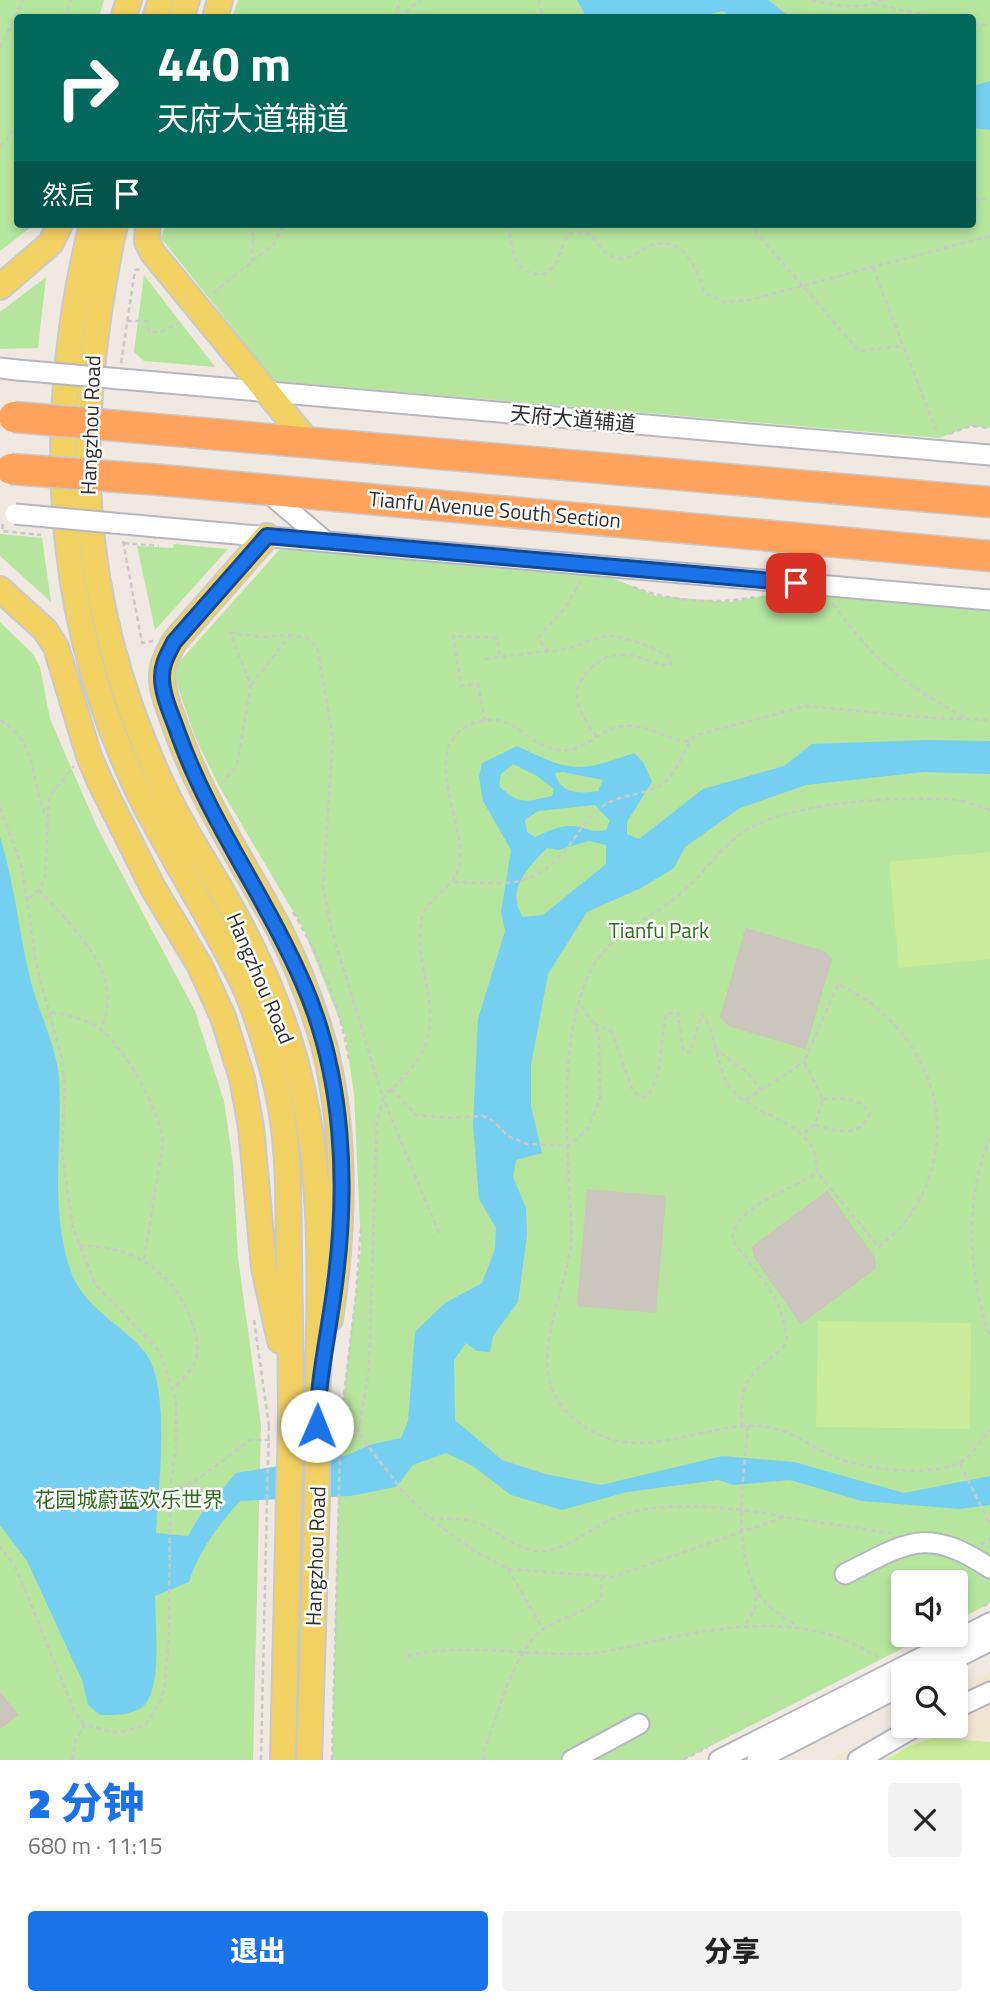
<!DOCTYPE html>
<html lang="zh">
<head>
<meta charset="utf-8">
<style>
	:root { --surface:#fff; --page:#f2f2f2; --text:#222; --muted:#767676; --accent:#1a73e8 }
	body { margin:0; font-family:"Titillium Web","Noto Sans SC",sans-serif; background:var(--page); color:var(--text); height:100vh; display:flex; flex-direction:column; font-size:26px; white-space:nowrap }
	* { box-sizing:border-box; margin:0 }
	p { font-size:23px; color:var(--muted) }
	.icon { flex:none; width:38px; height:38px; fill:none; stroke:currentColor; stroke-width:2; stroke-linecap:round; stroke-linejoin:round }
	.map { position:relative; height:1760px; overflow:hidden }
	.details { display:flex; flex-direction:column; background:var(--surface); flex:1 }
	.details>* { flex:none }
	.guide { position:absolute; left:14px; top:14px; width:962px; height:214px; border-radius:7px; box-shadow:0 4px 10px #0003; background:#00695c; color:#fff; overflow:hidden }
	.controls { position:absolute; left:891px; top:1570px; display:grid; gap:14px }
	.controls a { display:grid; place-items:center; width:77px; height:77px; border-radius:7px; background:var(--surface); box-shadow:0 4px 10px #0003; font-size:35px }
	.pin { position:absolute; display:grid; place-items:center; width:60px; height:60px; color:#fff; margin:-30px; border-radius:14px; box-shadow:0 4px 10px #0006 }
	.me { position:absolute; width:77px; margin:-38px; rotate:1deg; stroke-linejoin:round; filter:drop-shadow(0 0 5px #0008) }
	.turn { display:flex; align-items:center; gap:24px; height:147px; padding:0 28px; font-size:32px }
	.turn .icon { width:91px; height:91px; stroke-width:2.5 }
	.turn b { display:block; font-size:49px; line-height:60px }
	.then { display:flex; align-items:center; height:66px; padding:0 28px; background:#0003; gap:14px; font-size:26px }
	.round { display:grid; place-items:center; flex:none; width:74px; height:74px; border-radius:7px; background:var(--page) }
	.summary { display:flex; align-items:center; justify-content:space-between; height:119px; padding:0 28px }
	h1 { font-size:42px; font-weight:800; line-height:52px; color:var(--accent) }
	.primary-button { display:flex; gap:14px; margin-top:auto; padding:14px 28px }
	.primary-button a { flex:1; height:80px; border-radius:7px; background:var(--accent); color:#fff; font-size:28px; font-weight:800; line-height:80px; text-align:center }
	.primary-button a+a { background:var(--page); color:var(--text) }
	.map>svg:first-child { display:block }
</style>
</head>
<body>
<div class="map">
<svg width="990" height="1760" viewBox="0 0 990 1760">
	<rect width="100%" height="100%" fill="#efe9e1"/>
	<path fill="#f0e6d1" d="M990 1672V1760H830L903 1720V1726H956V1691Z"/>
	<path fill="#b6e59e" d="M0 0H104L99 17 18 18V224H35L0 251Z
		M238 0H990V428L971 426 939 438 275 381 161 238 166 224H973V18L232 17Z
		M144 275 215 367 144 361 134 352Z
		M46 277 38 348 0 349V312Z
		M0 534 42 538 51 602 0 556Z
		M174 544 228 549 155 630 137 546 173 548Z
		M280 549 607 576 656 596 731 602 782 592 990 610V1603L956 1621V1582H903V1634L929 1635 683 1760H332L340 1428 361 1248 354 1094 345 1034 304 930 219 786 195 737 172 670Z
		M0 622 33 654 40 667 50 719 97 827 195 1011 224 1101 233 1163 238 1258 261 1425 253 1760H0Z"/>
	<path fill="#c9ec9a" d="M990 852V959L899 968 889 862Z
		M818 1321 971 1323 970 1429 816 1427Z
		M935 1737 990 1742V1760H886L907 1747Z"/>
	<path fill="#75cff0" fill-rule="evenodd" d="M577 0H768L790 17H731L723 11 692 18 586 17Z
		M990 81V130L973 128V86Z
		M927 740 990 741V774L924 772 806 785 740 808 685 847 674 868 641 888 587 912 548 974 531 1065V1106L542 1153 516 1160 513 1177 526 1208 527 1235 518 1302 493 1336 490 1352 477 1351 466 1343 454 1360 455 1420 502 1460 545 1474 601 1485 722 1456 794 1462 904 1493 990 1476V1505L960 1509 862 1501 790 1480 734 1485 718 1480 627 1492 562 1510 511 1495 473 1466 446 1453 413 1465 396 1487 350 1496 240 1501C219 1524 198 1552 189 1582L155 1596C155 1621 163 1692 142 1707 130 1716 115 1715 100 1715L88 1705 82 1680 27 1561 0 1525V837C15 885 19 934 31 982 39 1013 57 1047 59 1079 63 1142 49 1207 70 1269 83 1308 119 1322 144 1351 172 1385 158 1489 156 1533L188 1536 199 1517 236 1473 348 1455 369 1445 401 1438 408 1421 415 1332 445 1303 482 1283 495 1249 496 1228 479 1199 473 1125 478 1019 505 931 501 912 511 850 483 801 479 777 482 763 517 746C571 772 578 773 634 753L643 762 652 782 627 822V834L639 839 703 789 784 766 812 744ZM513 764 537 776 554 789 552 796C527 802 518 805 499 786L501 774ZM563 772 603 780 598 791C580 794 560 794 555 773ZM595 805 610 821 606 830C593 833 590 829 579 827 563 823 548 831 535 837L527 832 525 820 538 811ZM589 841 606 845V864L543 915 523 917C505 889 528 868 547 848L558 850Z"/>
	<path fill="#cbc7bf" stroke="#cbc5ba" stroke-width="2" d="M746 929 824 952 831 959 805 1048 729 1025 721 1017Z
		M588 1190 665 1197 655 1312 578 1305Z
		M827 1192 874 1258 875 1268 801 1323 755 1257 753 1247Z
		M0 1693 17 1715 0 1728Z"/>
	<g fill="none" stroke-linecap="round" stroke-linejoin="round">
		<g stroke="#b4b7c1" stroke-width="23">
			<path id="minor" d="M0 368 17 370
				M156 382 990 455
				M265 490 325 541
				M157 527 990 600
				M845 1574C908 1542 926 1526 990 1568
				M926 1673 990 1641
				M956 1708 990 1692
				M572 1760 639 1724
				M719 1760 990 1623
				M757 1760 903 1685
				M858 1760 916 1726"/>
		</g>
		<g stroke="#c9c9c9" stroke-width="28">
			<path id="major" d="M123 18 129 0
				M155 18 161 0
				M181 18 187 0
				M215 18 220 0
				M92 224C44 421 52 621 145 805 175 862 210 917 239 975 254 1003 270 1057 277 1088 290 1143 288 1201 289 1257 290 1313 291 1370 291 1426
				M115 224C71 429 74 600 166 793 184 831 208 866 228 902 252 945 274 992 289 1040 329 1163 319 1298 317 1426
				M148 224 147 241 152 252 308 442
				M0 287 51 243 60 224
				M267 536 174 642C168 654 162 664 162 677 162 694 171 712 176 728 202 801 244 863 280 931 298 967 313 1006 324 1045 347 1135 344 1228 330 1319
				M0 589 45 630 56 647 89 756 101 784 153 888 200 966 223 1017 242 1078 251 1127 264 1268 280 1341
				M283 1760 289 1499
				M309 1760 317 1499"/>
		</g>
		<g stroke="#c9c9c9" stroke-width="33">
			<path id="highway" d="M154 429 990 502
				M161 480 990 556"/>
		</g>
		<path stroke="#c9c9c9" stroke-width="2.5" stroke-dasharray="5 3.5" stroke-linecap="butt" d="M539 0 543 18
			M812 0C833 5 862 11 882 0
			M874 4 939 18
			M65 18 71 0
			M395 18 400 0
			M399 18 420 0
			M973 24 990 25
			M0 48 23 0
			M0 147 18 125
			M973 198 990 200
			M508 224C513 249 513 277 545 274L555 265 568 234C601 224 592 253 617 258 630 261 640 249 652 245 685 235 696 269 705 293L724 302 749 300 990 236
			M749 224 859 351 903 346
			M252 262 253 224
			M873 268 938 435
			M213 293 273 245 284 224
			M127 321H147L149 331 160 333 178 323
			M121 363 135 270 142 269
			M949 434 971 426 990 428
			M3 524 2 531 41 535
			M123 541 142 643 153 641
			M124 543 159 546
			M581 580 566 607 538 638 548 651C570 652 585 640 606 636 619 634 663 650 672 660L670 665C653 665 638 654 622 655 607 655 599 660 589 670 566 693 581 716 597 737
			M633 587C669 601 715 605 754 597
			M833 604C877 664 900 681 964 717
			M485 659 548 651
			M251 685 290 635
			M0 720C39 743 30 781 46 817
			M485 721 478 684 461 686 453 636 497 638 500 657
			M221 784 237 766 251 685 230 633 263 637 290 635 307 638 317 646 333 738 323 887 332 931 383 1098 377 1121 369 1370 358 1433
			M0 807 22 868 37 968 62 1059 65 1087 62 1152 73 1228 95 1284 160 1352 176 1401V1447L170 1491 169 1637 165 1682 162 1699 145 1725 118 1733 85 1725 75 1713 17 1570 0 1546
			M990 810C975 805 960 799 943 799 889 797 787 802 742 833 716 851 699 881 673 900 639 926 600 940 585 983 561 1049 567 1118 569 1187 570 1205 572 1225 571 1242 566 1299 519 1371 573 1418 643 1479 718 1405 786 1432 803 1439 818 1450 835 1457 865 1470 926 1476 957 1464 969 1460 981 1440 990 1430
			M454 882C499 883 529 891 562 854 574 841 582 824 596 812 617 792 637 798 659 786 679 776 680 750 696 735L806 706 933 718 990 720
			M39 890C71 925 129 977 100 1029
			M29 898 39 890 45 878 49 797 74 766
			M293 912C320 957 342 1010 349 1062
			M51 1012C68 1015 83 1018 97 1027 124 1044 161 1112 163 1143L144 1260
			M594 1023 612 1032 633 1091 644 1098C666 1081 658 1037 667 1013H678L683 1049 690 1053 702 1014C719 1035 714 1073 736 1094 765 1121 818 1122 817 1172 791 1192 737 1203 732 1239 757 1275 784 1296 787 1342 756 1377 739 1369 742 1426
			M714 1048 749 1074 761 1090
			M391 1089 416 1115 450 1118 483 1116 493 1121 508 1136 527 1144 568 1146 588 1129 600 1098 599 1038 594 1023 579 1003
			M746 1100 804 1062
			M815 1125C836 1131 859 1139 870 1114 859 1096 843 1098 823 1099
			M804 1133 815 1125 823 1099 804 1062 838 984C930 1027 970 1135 906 1221 899 1231 887 1239 879 1247L817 1172
			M990 1138C963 1202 969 1274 990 1338
			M439 1233 383 1098C397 1083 415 1068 424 1049 442 1008 414 964 421 923 425 895 456 890 460 863 466 821 414 740 478 722 516 711 524 745 559 750 582 754 601 728 623 726 648 723 666 741 689 741
			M79 1246C131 1245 174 1270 191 1320 196 1333 200 1348 195 1362 191 1372 181 1379 174 1387
			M254 1320 269 1426
			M748 1426C744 1474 732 1548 757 1591 765 1606 784 1617 797 1626
			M340 1428 356 1294 361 1226
			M336 1441H344L358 1433 401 1489 428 1517 473 1550 508 1569 613 1577 784 1517 891 1533
			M960 1464 990 1524
			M170 1491 194 1482 250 1440H270
			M430 1518C444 1519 465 1517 478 1523 500 1532 520 1554 547 1551 574 1546 594 1525 619 1516 662 1500 740 1507 784 1517
			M981 1545 990 1539
			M508 1569 543 1629
			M983 1606 990 1603
			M746 1624 755 1609 757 1591
			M407 1656C467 1642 526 1656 586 1654 611 1652 635 1645 659 1640 733 1624 814 1613 880 1659
			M72 1760 76 1739 85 1725
			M261 1760 267 1499
			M332 1760 339 1499
			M484 1760V1750C498 1716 513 1650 544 1629 563 1616 584 1614 601 1598L602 1577
			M683 1760 708 1747"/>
		<use href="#minor" stroke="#fff" stroke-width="19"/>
		<use href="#major" stroke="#f2d163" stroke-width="24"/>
		<use href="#highway" stroke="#ffa35c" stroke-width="30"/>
		<g stroke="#b4b7c1" stroke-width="23" stroke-linecap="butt">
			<path id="minor-bridge" d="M17 370 156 382
				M15 514 157 527"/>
		</g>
		<g stroke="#c9c9c9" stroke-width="28" stroke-linecap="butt">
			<path id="major-bridge" d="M289 1499 291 1426
				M317 1499V1426"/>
		</g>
		<g stroke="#c9c9c9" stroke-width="33" stroke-linecap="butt">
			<path id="highway-bridge" d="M14 417 154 429
				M11 469 161 480"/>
		</g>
		<path stroke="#c9c9c9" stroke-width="2.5" stroke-dasharray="5 3.5" stroke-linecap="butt" d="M267 1499 269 1426
			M339 1499 340 1428"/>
		<use href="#minor-bridge" stroke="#fff" stroke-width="19"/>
		<use href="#major-bridge" stroke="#f2d163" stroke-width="24"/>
		<use href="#highway-bridge" stroke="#ffa35c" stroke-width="30"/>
	</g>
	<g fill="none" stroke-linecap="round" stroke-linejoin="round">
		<g stroke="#114b97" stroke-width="18">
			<path id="route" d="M317 1426C318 1378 329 1332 335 1284 348 1185 344 1076 303 983 266 897 209 821 178 733 172 715 162 696 162 677 162 663 168 654 174 642L267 536 796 583"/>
		</g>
		<use href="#route" stroke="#1a73e8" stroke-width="12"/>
	</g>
	<g text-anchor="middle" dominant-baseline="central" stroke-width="5" stroke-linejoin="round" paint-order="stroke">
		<g font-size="21" fill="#2e2e2e" stroke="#fff">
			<text transform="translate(573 418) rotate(5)">天府大道辅道</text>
			<text transform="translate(90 425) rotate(-88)">Hangzhou Road</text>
			<text transform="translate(495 509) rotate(5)">Tianfu Avenue South Section</text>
			<text transform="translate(261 978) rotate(67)">Hangzhou Road</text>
			<text transform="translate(315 1556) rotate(-88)">Hangzhou Road</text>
		</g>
		<g font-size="21" fill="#2c6e1b" stroke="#fff">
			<text x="659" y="930">Tianfu Park</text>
			<text x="129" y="1499">花园城蔚蓝欢乐世界</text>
		</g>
	</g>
</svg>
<div class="controls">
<a><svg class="icon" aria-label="sound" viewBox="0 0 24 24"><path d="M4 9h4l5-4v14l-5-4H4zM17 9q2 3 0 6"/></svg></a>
<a><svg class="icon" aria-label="search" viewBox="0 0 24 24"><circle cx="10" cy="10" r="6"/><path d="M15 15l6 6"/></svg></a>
</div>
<div class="pin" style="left:796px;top:583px;background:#d93025"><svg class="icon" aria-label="arrive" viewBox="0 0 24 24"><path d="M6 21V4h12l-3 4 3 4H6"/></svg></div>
<svg class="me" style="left:317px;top:1426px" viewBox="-20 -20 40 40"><circle r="19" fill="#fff"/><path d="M0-13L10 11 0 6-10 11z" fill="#1a73e8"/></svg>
<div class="guide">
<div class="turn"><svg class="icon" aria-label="right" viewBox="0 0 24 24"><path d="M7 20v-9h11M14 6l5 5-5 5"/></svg><div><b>440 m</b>天府大道辅道</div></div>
<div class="then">然后<svg class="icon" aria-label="arrive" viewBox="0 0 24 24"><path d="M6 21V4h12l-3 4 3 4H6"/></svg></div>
</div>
</div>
<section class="details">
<div class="summary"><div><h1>2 分钟</h1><p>680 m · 11:15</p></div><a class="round"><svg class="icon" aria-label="close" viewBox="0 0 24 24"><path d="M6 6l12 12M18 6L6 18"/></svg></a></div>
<div class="primary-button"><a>退出</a><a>分享</a></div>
</section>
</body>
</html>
